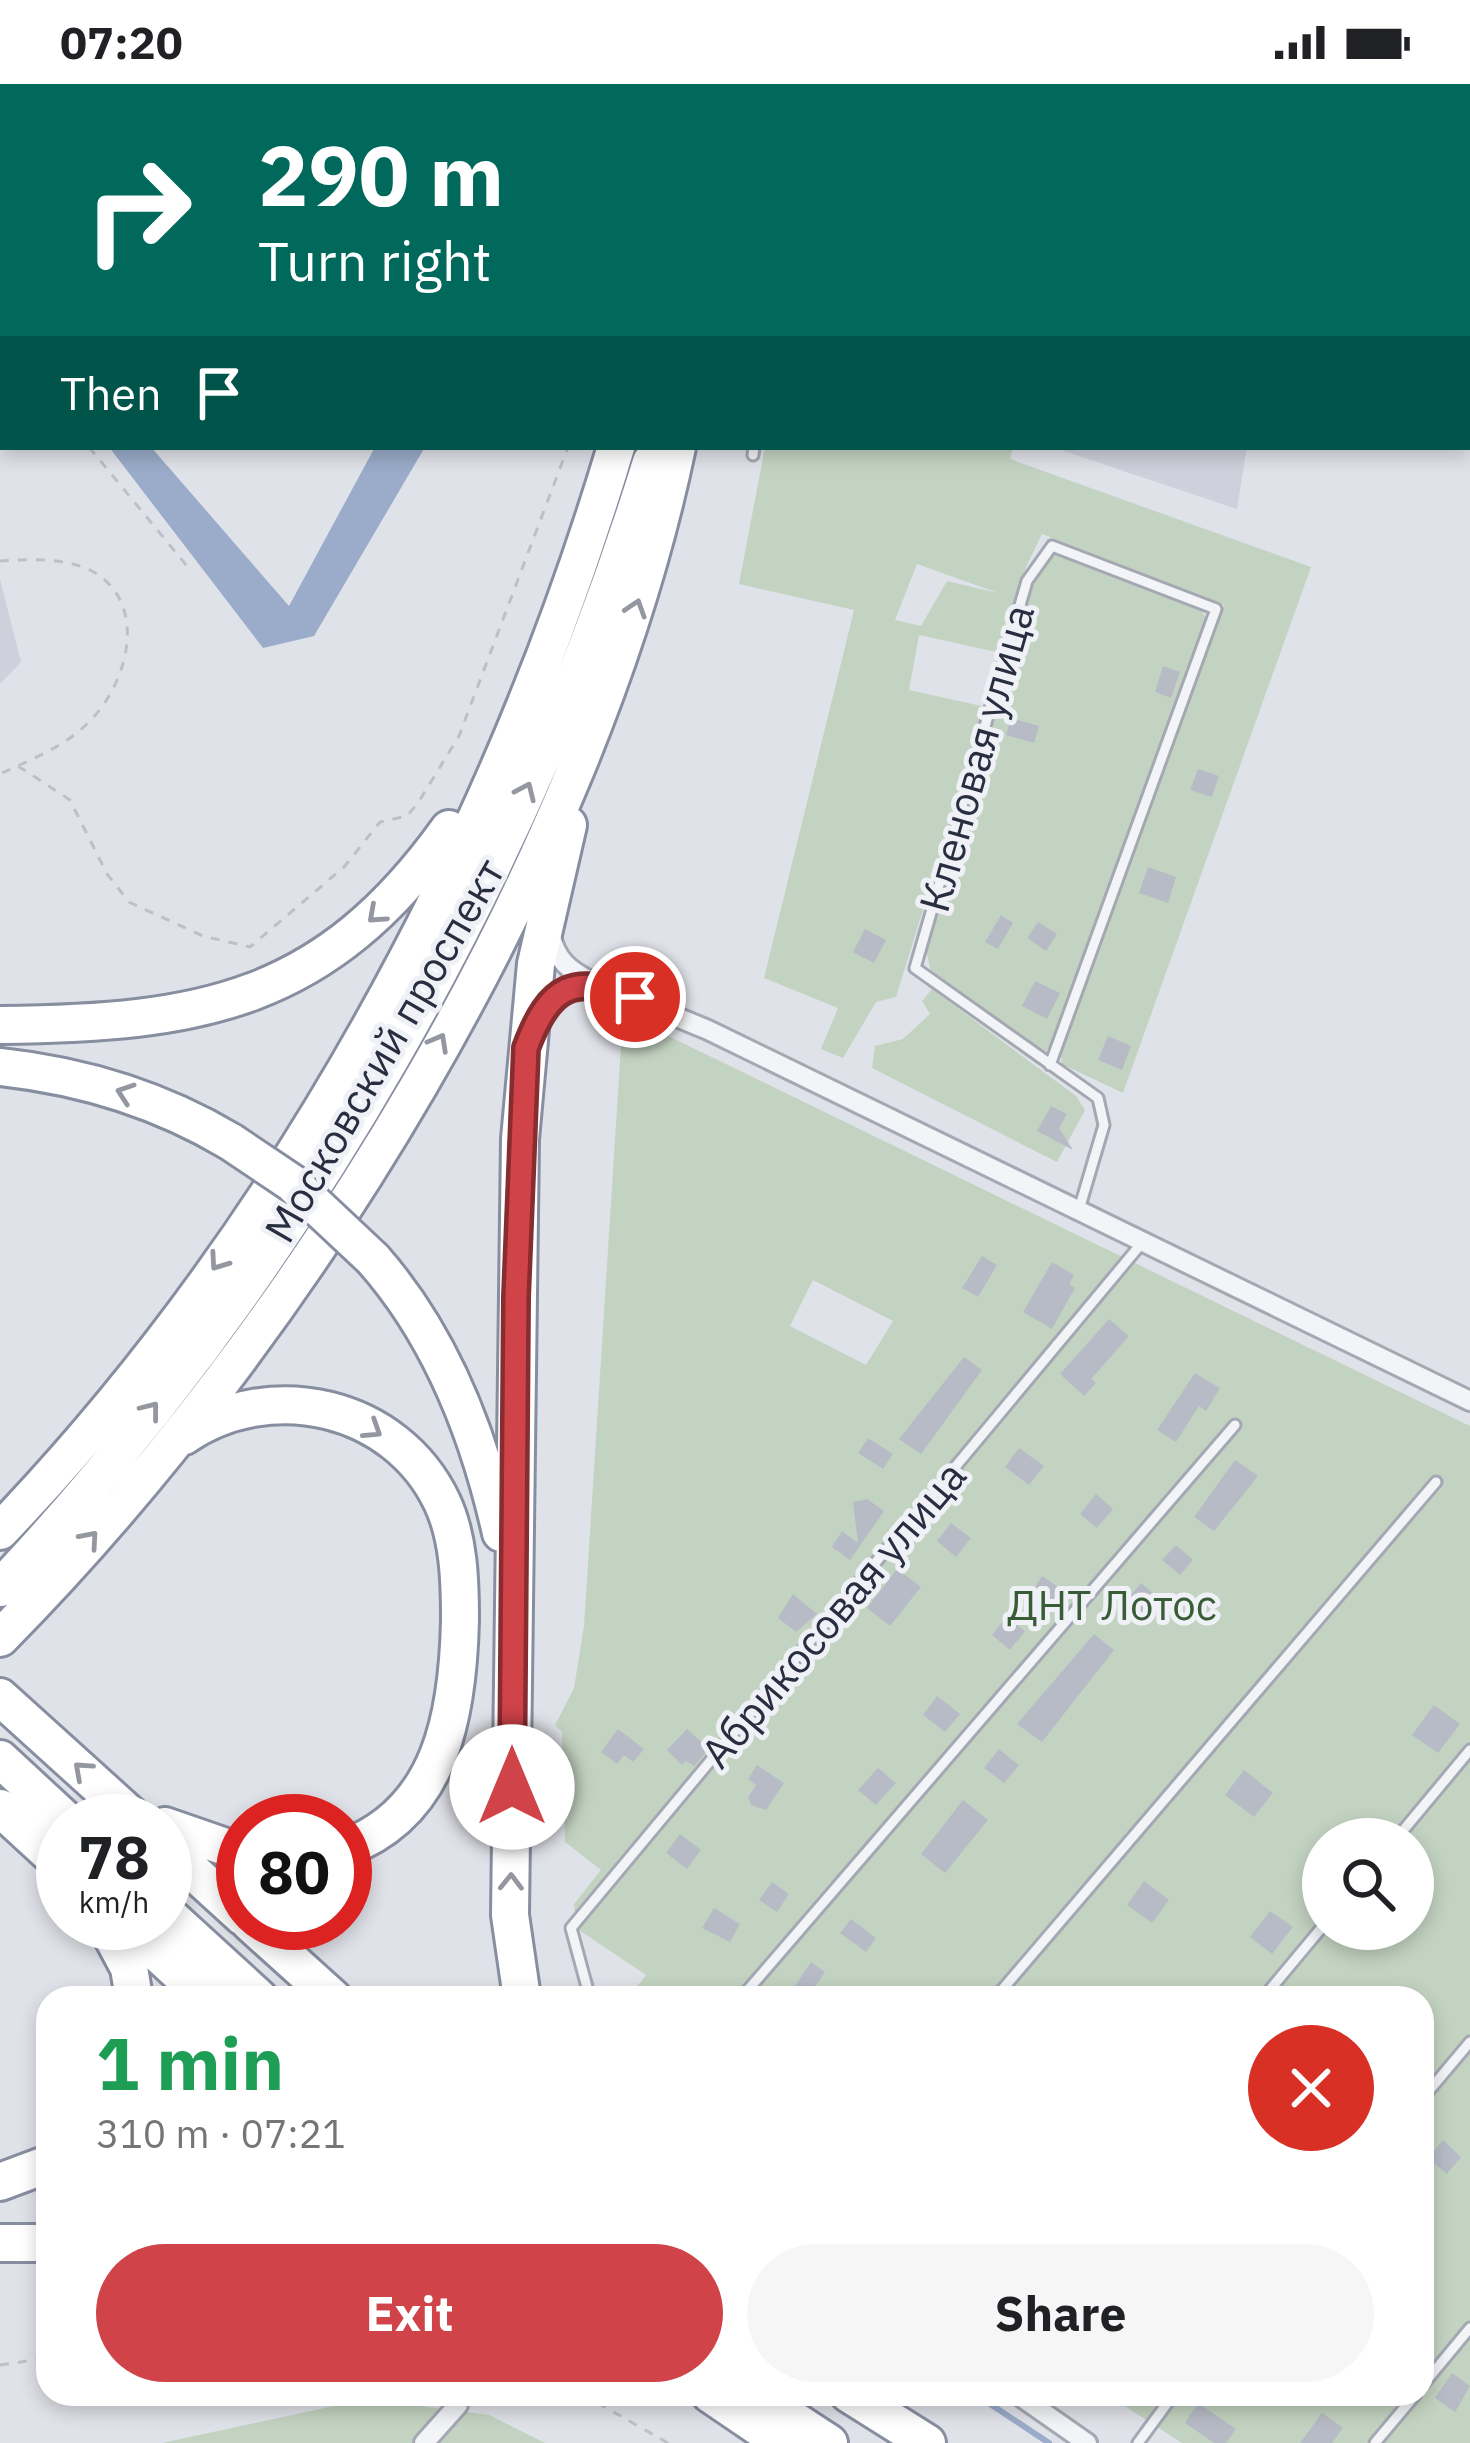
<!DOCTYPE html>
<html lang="en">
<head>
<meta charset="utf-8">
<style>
	:root { --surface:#fff; --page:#f6f6f6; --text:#202124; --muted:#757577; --accent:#cf4349 }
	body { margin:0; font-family:"IBM Plex Sans",sans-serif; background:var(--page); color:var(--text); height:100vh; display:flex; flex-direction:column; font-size:45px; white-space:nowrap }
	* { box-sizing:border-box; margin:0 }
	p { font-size:39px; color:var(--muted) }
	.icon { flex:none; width:66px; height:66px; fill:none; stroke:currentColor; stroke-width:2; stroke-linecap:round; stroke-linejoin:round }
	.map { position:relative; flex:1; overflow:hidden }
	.panel { position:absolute; left:36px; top:1902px; width:1398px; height:420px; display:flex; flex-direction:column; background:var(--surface); border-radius:36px; box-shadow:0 6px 18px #0003 }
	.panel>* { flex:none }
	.hud { position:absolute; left:0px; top:0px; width:1470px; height:366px; box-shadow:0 6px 18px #0003; background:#00695c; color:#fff; overflow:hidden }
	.fabs { position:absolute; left:1302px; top:1734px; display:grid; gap:24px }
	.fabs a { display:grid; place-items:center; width:132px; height:132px; border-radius:50%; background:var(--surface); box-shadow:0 6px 18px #0003; font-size:60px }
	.speed { position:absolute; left:36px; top:1710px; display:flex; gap:24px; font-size:60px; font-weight:700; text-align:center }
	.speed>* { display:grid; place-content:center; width:156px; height:156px; border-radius:50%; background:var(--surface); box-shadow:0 6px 18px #0003; line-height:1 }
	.speed small { font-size:30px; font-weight:400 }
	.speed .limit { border:18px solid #d22; background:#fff; color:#111 }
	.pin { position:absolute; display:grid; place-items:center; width:102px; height:102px; color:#fff; margin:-51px; border:6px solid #fff; border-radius:50%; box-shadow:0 3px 12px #0007 }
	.me { position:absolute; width:132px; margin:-66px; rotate:0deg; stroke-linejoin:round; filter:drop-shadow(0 0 9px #0008) }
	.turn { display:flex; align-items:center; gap:42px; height:252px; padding:0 60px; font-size:54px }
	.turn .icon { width:156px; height:156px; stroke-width:2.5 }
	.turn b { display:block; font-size:84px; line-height:102px }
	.then { display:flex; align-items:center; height:114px; padding:0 60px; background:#0003; gap:24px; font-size:45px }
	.round { display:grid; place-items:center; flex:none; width:126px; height:126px; border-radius:63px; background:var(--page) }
	.overview { display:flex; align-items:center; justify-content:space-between; height:204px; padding:0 60px }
	h1 { font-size:72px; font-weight:700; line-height:90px; color:#1e9e55 }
	.cta { display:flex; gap:24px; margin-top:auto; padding:24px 60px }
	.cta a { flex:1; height:138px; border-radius:72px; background:var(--accent); color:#fff; font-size:48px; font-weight:700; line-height:138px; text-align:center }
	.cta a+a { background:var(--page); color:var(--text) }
	.status { display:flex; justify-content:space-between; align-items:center; height:84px; padding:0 60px; background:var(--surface); direction:ltr }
	.status svg { height:33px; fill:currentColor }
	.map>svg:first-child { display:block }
</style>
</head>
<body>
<div class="status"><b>07:20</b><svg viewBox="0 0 49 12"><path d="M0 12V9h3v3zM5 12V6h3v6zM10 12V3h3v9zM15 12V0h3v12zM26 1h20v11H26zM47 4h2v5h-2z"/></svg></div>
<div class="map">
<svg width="1470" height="2359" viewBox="0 0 1470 2359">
	<rect width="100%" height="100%" fill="#e0e2e9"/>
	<path fill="#ced1db" d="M995 0H1302L994 3Z
		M1052 363H1247L1237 425Z
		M0 495 21 578 1 599H0Z"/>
	<path fill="#c3d3c1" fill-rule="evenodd" d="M765 363H1013L1010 375 1311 483 1123 1009 1062 980 1061 967 1224 521 1042 450 1026 483 1001 569 919 551 909 606 986 623 896 913 876 918 843 974 821 965 838 924 764 894 854 526 739 500ZM917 480 998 509 947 497 921 542 895 536Z
		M1055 471 1199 523 1208 537 1049 965 1041 970 931 888 925 861 1032 498 1045 475Z
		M932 905 1076 1012 1085 1026 1057 1078 872 984 875 962 903 955 930 930 922 917Z
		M623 930 1470 1342V2359H1182L1106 2310H1422V1914H628L646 1891 576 1844 574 1820 601 1786 565 1758 562 1648 555 1641 574 1604 584 1542ZM813 1196 893 1237 866 1281 790 1242ZM1323 1755H1413V1845H1323Z
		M366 2315 489 2331 545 2359H162Z"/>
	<path fill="#9aacc9" d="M109 363H151L289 522 375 363H425L314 552 263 564Z"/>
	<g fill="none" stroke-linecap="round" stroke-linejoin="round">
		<path stroke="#9aacc9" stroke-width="6" d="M975 2310 1049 2359"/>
	</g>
	<path fill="#b7bbc6" d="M1163 582 1180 588 1171 614 1155 608Z
		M1011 634 1039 642 1034 659 1006 651Z
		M1198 685 1219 692 1212 713 1190 706Z
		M1148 783 1176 793 1168 819 1139 809Z
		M1001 831 1013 839 998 865 985 858Z
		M1038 838 1057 850 1046 867 1027 854Z
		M865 845 886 856 874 879 853 868Z
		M1035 897 1060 909 1047 935 1022 922Z
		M1108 952 1131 962 1122 986 1098 976Z
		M1051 1022 1067 1030 1059 1044 1073 1066 1037 1047Z
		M982 1172 997 1181 978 1213 962 1204Z
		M1052 1178 1074 1191 1069 1200 1075 1204 1052 1245 1023 1228Z
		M1109 1235 1129 1252 1091 1295 1096 1299 1084 1312 1060 1290Z
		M964 1273 982 1286 921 1370 899 1355Z
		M1195 1289 1220 1304 1206 1327 1199 1322 1176 1358 1157 1346Z
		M868 1354 893 1370 883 1385 858 1369Z
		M1019 1364 1044 1382 1029 1401 1005 1383Z
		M1235 1376 1258 1392 1214 1447 1194 1433Z
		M1096 1410 1113 1425 1097 1444 1080 1430Z
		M867 1415 884 1427 850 1476 832 1463 842 1447 858 1459 853 1418Z
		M951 1439 971 1454 956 1473 937 1457Z
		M1176 1461 1193 1476 1180 1491 1162 1476Z
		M897 1485 921 1503 890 1542 867 1524Z
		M1042 1492 1061 1505 1048 1524 1030 1511Z
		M1141 1499 1155 1511 1140 1530 1125 1518Z
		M793 1510 817 1530 796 1548 778 1534Z
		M1006 1533 1025 1547 1010 1566 992 1551Z
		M1094 1550 1114 1566 1042 1658 1017 1640Z
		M937 1612 960 1630 945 1648 923 1631Z
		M1434 1621 1460 1640 1438 1669 1412 1651Z
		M618 1645 644 1665 633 1678 624 1671 617 1680 601 1668Z
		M687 1645 709 1665 694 1682 686 1677 682 1681 667 1666Z
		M999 1665 1019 1681 1004 1699 984 1684Z
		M757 1681 784 1699 766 1726 751 1721 748 1713 756 1701 748 1695Z
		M878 1684 896 1699 876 1721 858 1706Z
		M1244 1686 1273 1709 1254 1733 1225 1711Z
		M963 1716 988 1736 945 1789 921 1770Z
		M680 1750 701 1766 687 1785 666 1769Z
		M1144 1797 1169 1816 1152 1839 1127 1821Z
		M772 1798 789 1810 777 1828 759 1816Z
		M714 1824 740 1840 730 1858 702 1844Z
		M1270 1827 1293 1843 1272 1870 1250 1853Z
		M851 1835 876 1854 866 1868 840 1849Z
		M811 1878 825 1888 809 1912 795 1902Z
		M1443 2056 1461 2073 1447 2090 1428 2074Z
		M1452 2289 1470 2302 1455 2328 1435 2314Z
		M1198 2319 1236 2345 1226 2359H1214L1185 2339Z
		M1322 2329 1343 2344 1332 2359H1300Z"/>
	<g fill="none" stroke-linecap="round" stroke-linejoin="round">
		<g stroke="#a5a8b3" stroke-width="15">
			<path id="lane" d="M866 0 871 3
				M810 3 811 0
				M856 3V0
				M961 3V0
				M753 371 754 363
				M1050 981 1216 525 1052 462 1027 497 915 884 1098 1014 1104 1041 1078 1129
				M1396 1755 1470 1666
				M590 1914 571 1844 1141 1160
				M741 1914 1235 1341
				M995 1914 1436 1398
				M1263 1914 1323 1842
				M1422 2015 1470 1958
				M1422 2302 1470 2244
				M1138 2359 1174 2310
				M1375 2359 1416 2310"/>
		</g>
		<g stroke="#a5a8b3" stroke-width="24">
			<path id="street" d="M592 898 708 946 1470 1317
				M536 937 568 904 592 898C568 886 555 875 550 848
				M1017 2310 1087 2359
				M424 2359 458 2321"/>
		</g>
		<g stroke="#878ea0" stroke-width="42">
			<path id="highway" d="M694 3V0
				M737 3V0
				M0 941C202 939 325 918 449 745
				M0 983C83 992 159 1015 231 1058
				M373 1175C441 1252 479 1350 501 1449
				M184 1352C271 1293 396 1321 442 1418 459 1454 460 1497 460 1536 458 1627 443 1728 345 1764
				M0 1447C286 1149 498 758 616 363
				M0 1504C297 1188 523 792 651 378
				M0 1554C301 1250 589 784 677 363
				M0 1613 137 1737
				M0 1675 67 1737
				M0 1724 63 1782
				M165 1742 243 1769
				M165 1762 243 1833
				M165 1828 259 1914
				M105 1839 129 1884 134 1914
				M125 1839 206 1914
				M250 1839 333 1914
				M522 1914 510 1831 520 1055 536 880 568 741
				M0 2098 48 2080
				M0 2159H48
				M710 2310 782 2359
				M754 2310 829 2359
				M849 2310 927 2359"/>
		</g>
		<path stroke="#bdc1c7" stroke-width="3" stroke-dasharray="9 9" stroke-linecap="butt" d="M574 3 575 0
			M0 347H3
			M89 363 187 482
			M0 477C33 475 81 472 107 498 146 536 123 605 88 639 64 663 30 676 0 690
			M18 682 70 716 107 790 129 818 203 852 250 863 344 783 380 738 407 732 418 719 459 652 568 363
			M0 2281 48 2274
			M582 2310 668 2359"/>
		<use href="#lane" stroke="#f2f4f7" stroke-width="9"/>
		<use href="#street" stroke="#f2f4f7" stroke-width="18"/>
		<path stroke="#fff" stroke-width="27" d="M669 0 670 3"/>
		<use href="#highway" stroke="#fff" stroke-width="36"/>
		<g stroke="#878ea0" stroke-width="42" stroke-linecap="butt">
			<path id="highway-bridge" d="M231 1058 292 1099 373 1175"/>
		</g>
		<use href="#highway-bridge" stroke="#fff" stroke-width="36"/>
	</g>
	<defs><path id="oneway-chevron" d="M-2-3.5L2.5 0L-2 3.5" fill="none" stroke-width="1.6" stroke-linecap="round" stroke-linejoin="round" transform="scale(3)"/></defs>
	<g stroke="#9496a0">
		<use href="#oneway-chevron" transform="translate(636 524) rotate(-72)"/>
		<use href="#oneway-chevron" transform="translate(526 707) rotate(-66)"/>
		<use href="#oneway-chevron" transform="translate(376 831) rotate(138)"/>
		<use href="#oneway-chevron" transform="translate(439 958) rotate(-61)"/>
		<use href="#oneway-chevron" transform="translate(125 1009) rotate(-161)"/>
		<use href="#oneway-chevron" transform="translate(218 1178) rotate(125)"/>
		<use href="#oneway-chevron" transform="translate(151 1326) rotate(-52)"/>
		<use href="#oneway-chevron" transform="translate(373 1346) rotate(33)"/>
		<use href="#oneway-chevron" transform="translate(90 1455) rotate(-49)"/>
		<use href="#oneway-chevron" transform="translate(82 1686) rotate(-138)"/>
		<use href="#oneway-chevron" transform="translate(511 1798) rotate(-89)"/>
	</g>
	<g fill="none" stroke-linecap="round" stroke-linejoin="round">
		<g stroke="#872c2f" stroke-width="30">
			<path id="route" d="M512 1703 516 1213 526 964C550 900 573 891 635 913"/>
		</g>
		<use href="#route" stroke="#cf4349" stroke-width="21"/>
	</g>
	<g text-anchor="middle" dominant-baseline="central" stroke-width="10" stroke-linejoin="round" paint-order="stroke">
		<g font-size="42" fill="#282e40" stroke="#eff1f6">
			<text transform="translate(976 674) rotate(-74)">Кленовая улица</text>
			<text transform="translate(384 966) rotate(-60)">Московский проспект</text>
			<text transform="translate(833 1530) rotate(-50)">Абрикосовая улица</text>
		</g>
		<g font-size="42" fill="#385c35" stroke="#eff1f6">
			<text x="1112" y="1520">ДНТ Лотос</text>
		</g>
	</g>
</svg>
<div class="fabs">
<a><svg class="icon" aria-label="search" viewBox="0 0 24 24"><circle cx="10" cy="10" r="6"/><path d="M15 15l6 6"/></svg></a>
</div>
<div class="speed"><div>78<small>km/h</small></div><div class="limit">80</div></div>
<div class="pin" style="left:635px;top:913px;background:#d93025"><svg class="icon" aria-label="arrive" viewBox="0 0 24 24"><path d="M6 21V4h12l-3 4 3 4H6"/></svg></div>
<svg class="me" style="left:512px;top:1703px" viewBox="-20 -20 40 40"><circle r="19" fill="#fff"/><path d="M0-13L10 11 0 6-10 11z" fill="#cf4349"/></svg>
<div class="hud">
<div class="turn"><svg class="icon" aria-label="right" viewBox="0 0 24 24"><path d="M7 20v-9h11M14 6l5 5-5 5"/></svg><div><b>290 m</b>Turn right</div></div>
<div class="then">Then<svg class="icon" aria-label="arrive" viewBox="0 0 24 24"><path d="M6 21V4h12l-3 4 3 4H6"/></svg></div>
</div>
<section class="panel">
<div class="overview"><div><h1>1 min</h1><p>310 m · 07:21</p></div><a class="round" style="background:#d93025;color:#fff"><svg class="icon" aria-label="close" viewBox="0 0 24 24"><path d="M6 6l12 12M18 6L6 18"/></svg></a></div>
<div class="cta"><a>Exit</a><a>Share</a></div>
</section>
</div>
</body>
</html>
